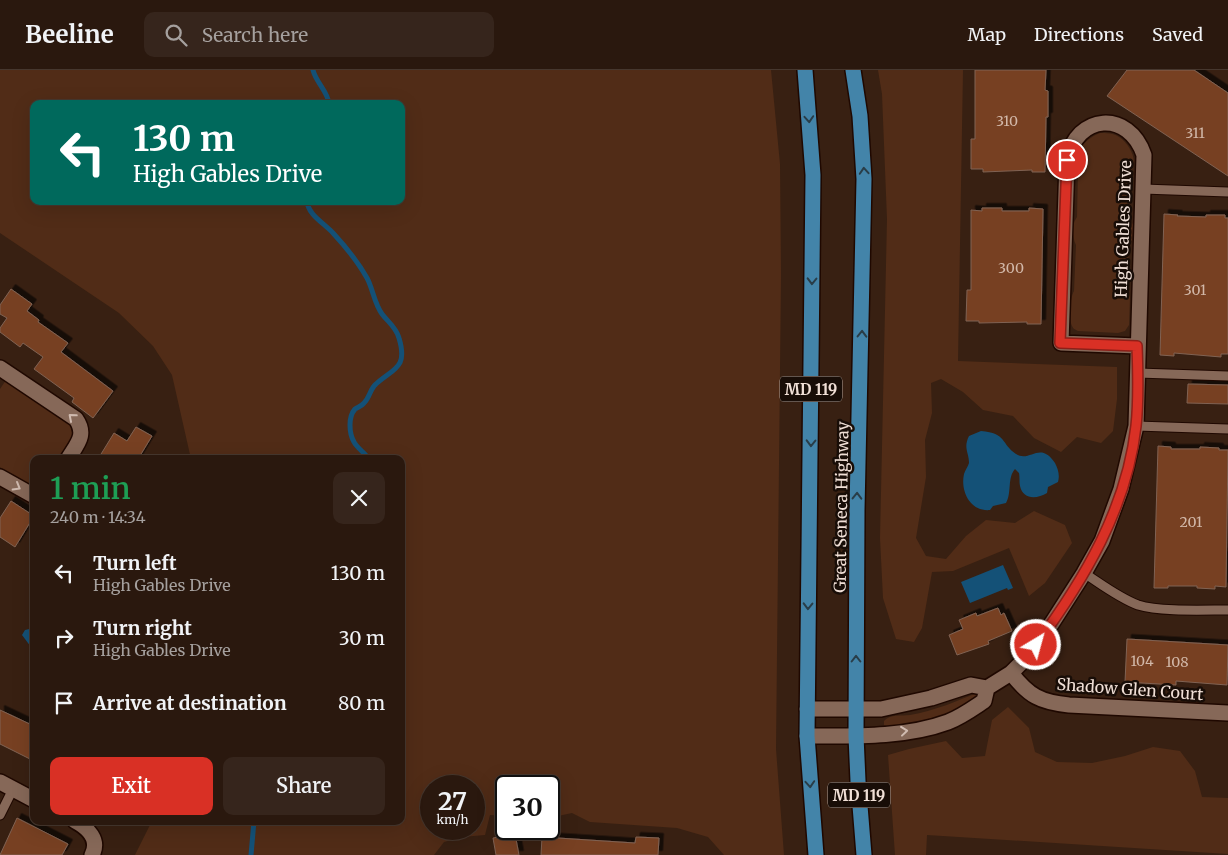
<!DOCTYPE html>
<html lang="en">
<head>
<meta charset="utf-8">
<style>
	:root { --surface:#2a180e; --page:#36251c; --text:#f1f3f6; --muted:#a5a09e; --line:#46372e; --accent:#d93025 }
	body { margin:0; font-family:Merriweather,serif; background:var(--page); color:var(--text); height:100vh; display:flex; flex-direction:column; font-size:19px; white-space:nowrap }
	* { box-sizing:border-box; margin:0 }
	p { font-size:16px; color:var(--muted) }
	.icon { flex:none; width:28px; height:28px; fill:none; stroke:currentColor; stroke-width:2; stroke-linecap:round; stroke-linejoin:round }
	.map { position:relative; flex:1; overflow:hidden }
	.sheet { position:absolute; left:30px; top:385px; width:375px; height:370px; display:flex; flex-direction:column; background:var(--surface); border-radius:10px; box-shadow:0 5px 20px #0002,0 0 0 1px var(--line) }
	.sheet>* { flex:none }
	.guide { position:absolute; left:30px; top:30px; width:375px; height:105px; border-radius:10px; box-shadow:0 5px 20px #0002,0 0 0 1px var(--line); background:#00695c; color:#fff; overflow:hidden }
	.speed { position:absolute; left:420px; top:705px; display:flex; gap:10px; font-size:25px; font-weight:700; text-align:center }
	.speed>* { display:grid; place-content:center; width:65px; height:65px; border-radius:50%; background:var(--surface); box-shadow:0 5px 20px #0002,0 0 0 1px var(--line); line-height:1 }
	.speed small { font-size:12px; font-weight:400 }
	.speed .limit { border:2px solid #111; border-radius:8px; background:#fff; color:#111 }
	.pin { position:absolute; display:grid; place-items:center; width:42px; height:42px; color:#fff; margin:-21px; border:2px solid #fff; border-radius:50%; box-shadow:0 1px 5px #0007 }
	.me { position:absolute; width:55px; margin:-28px; rotate:37deg; stroke-linejoin:round; filter:drop-shadow(0 0 4px #0008) }
	.turn { display:flex; align-items:center; gap:18px; height:105px; padding:0 20px; font-size:22px }
	.turn .icon { width:65px; height:65px; stroke-width:2.5 }
	.turn b { display:block; font-size:35px; line-height:42px }
	.round { display:grid; place-items:center; flex:none; width:52px; height:52px; border-radius:10px; background:var(--page) }
	.headline { display:flex; align-items:center; justify-content:space-between; height:85px; padding:0 20px }
	h1 { font-size:30px; font-weight:600; line-height:38px; color:#1e9e55 }
	.action { display:flex; gap:10px; margin-top:auto; padding:10px 20px }
	.action a { flex:1; height:58px; border-radius:10px; background:var(--accent); color:#fff; font-size:20px; font-weight:600; line-height:58px; text-align:center }
	.action a+a { background:var(--page); color:var(--text) }
	ul { padding:0; list-style:none }
	li { display:flex; align-items:center; gap:15px; height:65px; padding:0 20px }
	li div { flex:1 }
	li b { display:block; font-size:19px }
	li em { font-style:normal }
	header { display:flex; align-items:center; gap:30px; box-sizing:border-box; height:70px; padding:0 25px; background:var(--surface); border-bottom:1px solid var(--line) }
	header strong { font-size:24px }
	nav { display:flex; gap:28px; margin-inline-start:auto; font-size:18px }
	.search { width:350px; height:45px; background:var(--page); display:flex; align-items:center; gap:12px; box-sizing:border-box; padding:0 18px; border-radius:10px; color:var(--muted); font-size:19px }
	.map>svg:first-child { display:block }
</style>
</head>
<body>
<header>
<strong>Beeline</strong>
<div class="search"><svg class="icon" aria-label="search" viewBox="0 0 24 24"><circle cx="10" cy="10" r="6"/><path d="M15 15l6 6"/></svg>Search here</div>
<nav><a>Map</a><a>Directions</a><a>Saved</a></nav>
</header>
<div class="map">
<svg width="1228" height="785" viewBox="0 0 1228 785">
	<defs>
		<filter id="shadow"><feDropShadow dx="4.5" dy="-4.5" stdDeviation="0" flood-color="#0009"/></filter>
	</defs>
	<rect width="100%" height="100%" fill="#382012"/>
	<path fill="#512c17" fill-rule="evenodd" d="M0 0H771L780 94 781 205 776 679 784 785H724L708 767 677 758 590 752 572 743 549 748V716H506V746L490 745 485 765 462 767 444 772 434 785H135L152 751H401V389H191L172 305 153 276 119 243 0 163ZM34 34H401V131H34ZM431 716H474V759H431Z
		M878 0H963L958 291 1117 297V329L1113 361 1101 373 1077 367 1061 382 1034 368 1013 346 983 340 963 322 941 309 931 313 932 343 925 370 926 407 916 468 926 486 946 489 966 466 986 450 1015 453 1034 441 1065 455 1072 473 1045 513 1029 526 1009 478 953 501 932 502 922 558 914 572 896 569 883 528 880 468 887 149 882 24Z
		M1100 63C1106 63 1114 63 1119 67 1129 73 1139 91 1131 101L1130 148 1133 155 1132 170 1129 174 1127 222 1130 227 1129 255 1125 261 1118 263 1078 261C1075 259 1074 260 1072 256 1068 248 1070 228 1074 221L1076 175C1072 166 1071 155 1077 147L1078 101C1070 84 1085 69 1100 63Z
		M6 310 70 353 75 364 63 389H34V417L26 415 0 397V319Z
		M979 622 983 623C952 646 926 652 889 657L884 655V651C890 644 901 646 910 645 934 641 957 631 979 622Z
		M1008 637 1029 658 1035 682 1057 692 1092 693 1125 686 1153 677 1180 681 1195 701 1202 727 1228 728V784L927 765 926 785H895L888 685 909 679 946 671 962 688 985 686 992 650Z"/>
	<path fill="#145177" d="M981 361C1007 363 1001 374 1016 384 1030 393 1040 370 1055 393 1058 399 1060 405 1058 412L1048 417 1047 423C1037 429 1023 430 1020 416 1019 412 1020 408 1019 403L1015 399C1007 408 1012 423 1006 433L993 436 990 440C971 442 960 422 964 404 965 400 968 397 969 393 969 382 963 378 969 366Z
		M1003 495 1013 518 1008 520 1007 518 970 533 961 512Z
		M34 558V581L22 565 25 560Z"/>
	<g fill="none" stroke-linecap="round" stroke-linejoin="round">
		<path stroke="#145177" stroke-width="5" d="M313 0C316 13 328 21 329 34
			M307 131C308 145 324 153 333 163 345 176 358 192 367 208 373 219 374 233 382 244 388 252 396 257 399 268 408 298 394 298 376 314 370 319 370 327 364 333 362 336 358 337 355 339 348 347 349 363 354 372 357 378 365 383 369 389
			M251 785 254 751"/>
	</g>
	<path fill="#774122" stroke="#806253" filter="url(#shadow)" d="M975 0H1046L1045 20 1048 21V47H1046L1045 102H1032V100L983 102V99H971V69H975Z
		M1127 0H1194L1228 23V106L1107 26Z
		M982 138H1002V141H1029V138L1043 139 1041 254H1027V252L979 253V251H966L967 220H971V140L982 141Z
		M1164 144 1178 145 1177 146 1206 147V145H1225V148H1228V284H1221V287L1174 283V286L1160 285Z
		M11 219 32 234 27 241 39 250 38 252 68 273 61 282 113 321 93 348 72 332 74 328 34 299 43 287 23 273 20 277 0 262V258L7 248 0 244V235Z
		M1188 314 1228 315V334L1187 333Z
		M136 357 152 366 138 389H98L114 363 127 371Z
		M1158 376 1171 377V379H1200V377L1219 378V380H1228L1226 517 1215 516V519L1197 518V516H1168V518H1154Z
		M11 431 34 446 15 477 0 467V448Z
		M998 538 1001 545 1004 543 1012 561 988 571 989 574 957 585 949 565 963 559 959 550 976 543 977 546Z
		M1127 569 1228 575 1227 615 1176 611V615L1125 612Z
		M0 640 34 656V691L0 674Z
		M17 748 68 774 62 785H0Z
		M515 764 519 785H496L493 768Z
		M542 767 635 773 636 767 659 768 658 785H541Z"/>
	<g fill="none" stroke-linecap="round" stroke-linejoin="round">
		<g stroke="#1f0800" stroke-width="11">
			<path id="lane" d="M1143 119 1228 122
				M1138 303 1228 306
				M1136 356 1228 359
				M1084 503C1101 514 1119 528 1138 535 1160 542 1204 540 1228 540
				M0 745 13 719"/>
		</g>
		<g stroke="#1f0800" stroke-width="18">
			<path id="street" d="M0 298 76 349C87 365 77 374 68 389
				M0 407 34 426
				M1011 603C1029 626 1040 632 1069 635L1228 643
				M987 618 1011 603 1028 586 1052 553 1084 503 1102 471 1121 419 1136 356 1144 85C1129 40 1076 43 1067 91L1061 273 1137 276
				M807 639H881L931 628 971 615 987 618 984 631C972 639 961 647 948 652 905 668 852 666 807 666
				M0 712 34 730
				M75 751C88 758 100 770 92 785"/>
		</g>
		<g stroke="#1f0800" stroke-width="18">
			<path id="primary" d="M805 0 813 105 807 666 816 785
				M853 0 860 46 864 109 857 440 856 666 858 711 864 785"/>
		</g>
		<use href="#lane" stroke="#866858" stroke-width="9"/>
		<use href="#street" stroke="#866858" stroke-width="15"/>
		<use href="#primary" stroke="#4384a9" stroke-width="15"/>
	</g>
	<defs><path id="oneway-chevron" d="M-2-3.5L2.5 0L-2 3.5" fill="none" stroke-width="1.6" stroke-linecap="round" stroke-linejoin="round" transform="scale(1.25)"/></defs>
	<g stroke="#293d48">
		<use href="#oneway-chevron" transform="translate(809 49) rotate(86)"/>
		<use href="#oneway-chevron" transform="translate(864 101) rotate(-94)"/>
		<use href="#oneway-chevron" transform="translate(812 211) rotate(91)"/>
		<use href="#oneway-chevron" transform="translate(862 264) rotate(-89)"/>
		<use href="#oneway-chevron" transform="translate(811 373) rotate(91)"/>
		<use href="#oneway-chevron" transform="translate(857 426) rotate(-89)"/>
		<use href="#oneway-chevron" transform="translate(808 536) rotate(91)"/>
		<use href="#oneway-chevron" transform="translate(856 589) rotate(-90)"/>
		<use href="#oneway-chevron" transform="translate(810 714) rotate(86)"/>
	</g>
	<g stroke="#d0bbb0">
		<use href="#oneway-chevron" transform="translate(72 347) rotate(-139)"/>
		<use href="#oneway-chevron" transform="translate(17 417) rotate(30)"/>
		<use href="#oneway-chevron" transform="translate(904 661) rotate(-6)"/>
	</g>
	<g fill="none" stroke-linecap="round" stroke-linejoin="round">
		<g stroke="#8d1f18" stroke-width="12">
			<path id="route" d="M1036 575C1084 510 1127 438 1136 356 1139 329 1138 302 1137 276L1060 273 1067 90"/>
		</g>
		<use href="#route" stroke="#d93025" stroke-width="9"/>
	</g>
	<g text-anchor="middle" dominant-baseline="central" stroke-width="5" stroke-linejoin="round" paint-order="stroke">
		<g font-size="14" fill="#d2b8a9">
			<text x="1007" y="51">310</text>
			<text x="1195" y="63">311</text>
			<text x="1011" y="198">300</text>
			<text x="1195" y="220">301</text>
			<text x="1191" y="452">201</text>
			<text x="1142" y="591">104</text>
			<text x="1177" y="592">108</text>
		</g>
		<g fill="#180d07" stroke="#afa098" stroke-width="1">
			<rect x="780" y="306.5" width="62" height="25" rx="4"/>
			<rect x="828" y="712.5" width="62" height="25" rx="4"/>
		</g>
		<g font-size="15" font-weight="bold" fill="#f0dfd6">
			<text x="811" y="319">MD 119</text>
			<text x="859" y="725">MD 119</text>
		</g>
		<g font-size="16" fill="#f0dfd6" stroke="#180d07">
			<text transform="translate(1123 159) rotate(-88)">High Gables Drive</text>
			<text transform="translate(841 437) rotate(-89)">Great Seneca Highway</text>
			<text transform="translate(1130 619) rotate(4)">Shadow Glen Court</text>
		</g>
	</g>
</svg>
<div class="speed"><div>27<small>km/h</small></div><div class="limit">30</div></div>
<div class="pin" style="left:1067px;top:90px;background:#d93025"><svg class="icon" aria-label="arrive" viewBox="0 0 24 24"><path d="M6 21V4h12l-3 4 3 4H6"/></svg></div>
<svg class="me" style="left:1036px;top:575px" viewBox="-20 -20 40 40"><circle r="17" fill="#d93025" stroke="#fff" stroke-width="3"/><path d="M0-11L8 9 0 5-8 9z" fill="#fff"/></svg>
<div class="guide">
<div class="turn"><svg class="icon" aria-label="left" viewBox="0 0 24 24"><path d="M17 20v-9H6M10 6l-5 5 5 5"/></svg><div><b>130 m</b>High Gables Drive</div></div>
</div>
<section class="sheet">
<div class="headline"><div><h1>1 min</h1><p>240 m · 14:34</p></div><a class="round"><svg class="icon" aria-label="close" viewBox="0 0 24 24"><path d="M6 6l12 12M18 6L6 18"/></svg></a></div>
<ul>
<li><svg class="icon" aria-label="left" viewBox="0 0 24 24"><path d="M17 20v-9H6M10 6l-5 5 5 5"/></svg><div><b>Turn left</b><p>High Gables Drive</p></div><em>130 m</em></li>
<li><svg class="icon" aria-label="right" viewBox="0 0 24 24"><path d="M7 20v-9h11M14 6l5 5-5 5"/></svg><div><b>Turn right</b><p>High Gables Drive</p></div><em>30 m</em></li>
<li><svg class="icon" aria-label="arrive" viewBox="0 0 24 24"><path d="M6 21V4h12l-3 4 3 4H6"/></svg><div><b>Arrive at destination</b></div><em>80 m</em></li>
</ul>
<div class="action"><a>Exit</a><a>Share</a></div>
</section>
</div>
</body>
</html>
